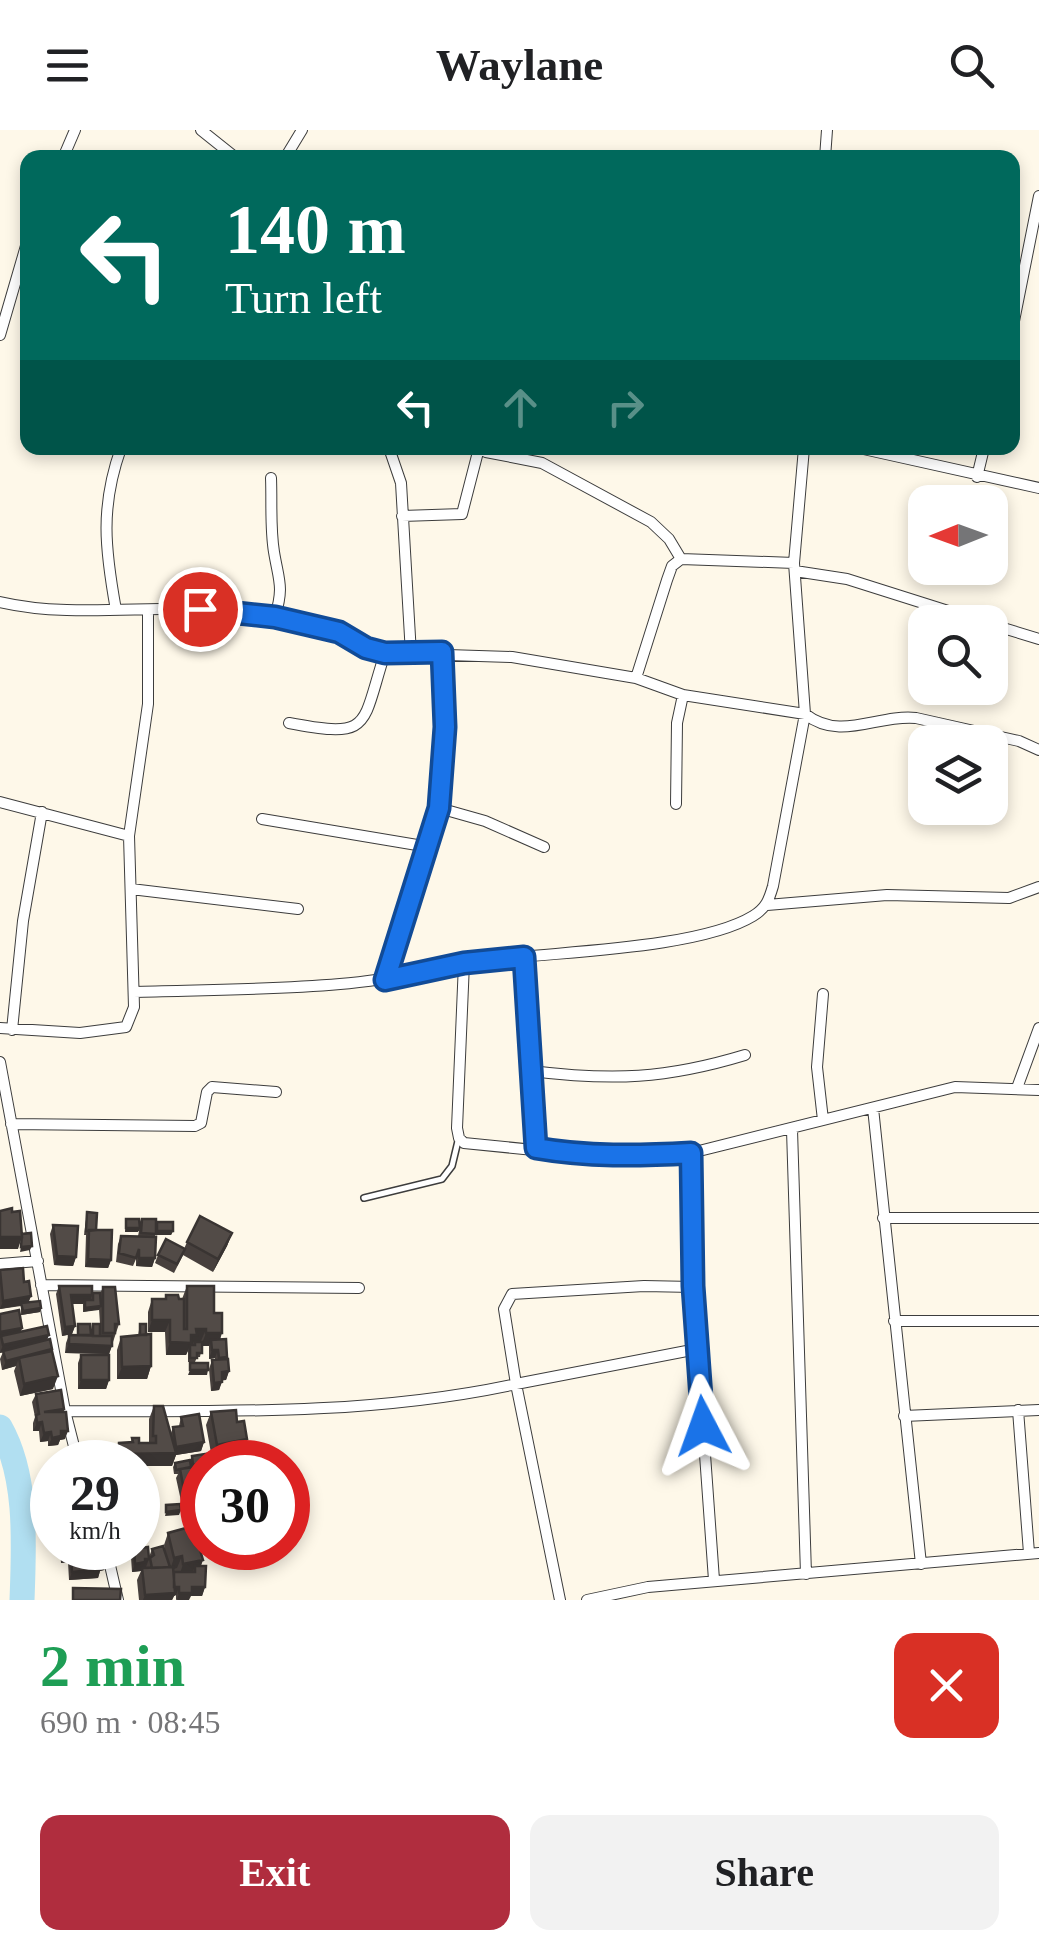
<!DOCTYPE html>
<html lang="en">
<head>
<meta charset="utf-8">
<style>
	:root { --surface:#fff; --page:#f2f2f2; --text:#202124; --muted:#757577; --accent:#b02d3e }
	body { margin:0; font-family:"Times New Roman",serif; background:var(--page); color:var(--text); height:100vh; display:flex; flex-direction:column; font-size:38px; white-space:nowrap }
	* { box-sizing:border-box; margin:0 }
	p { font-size:32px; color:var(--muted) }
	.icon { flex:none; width:55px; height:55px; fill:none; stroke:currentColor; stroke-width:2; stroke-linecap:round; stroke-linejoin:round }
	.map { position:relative; height:1470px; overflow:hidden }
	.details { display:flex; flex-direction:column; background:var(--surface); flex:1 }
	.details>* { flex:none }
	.top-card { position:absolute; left:20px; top:20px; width:1000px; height:305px; border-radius:20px; box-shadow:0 5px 15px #0003; background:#00695c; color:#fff; overflow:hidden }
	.needle { width:65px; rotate:269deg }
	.buttons { position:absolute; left:908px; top:355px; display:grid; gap:20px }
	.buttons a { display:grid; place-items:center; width:100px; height:100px; border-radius:20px; background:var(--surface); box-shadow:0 5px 15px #0003; font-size:50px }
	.speed { position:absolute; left:30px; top:1310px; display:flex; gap:20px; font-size:50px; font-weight:700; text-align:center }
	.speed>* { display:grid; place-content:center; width:130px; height:130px; border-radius:50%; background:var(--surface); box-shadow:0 5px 15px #0003; line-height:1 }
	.speed small { font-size:25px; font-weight:400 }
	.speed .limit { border:15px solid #d22; background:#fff; color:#111 }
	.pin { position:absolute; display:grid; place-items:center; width:85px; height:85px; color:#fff; margin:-42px; border:5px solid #fff; border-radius:50%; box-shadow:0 2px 10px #0007 }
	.me { position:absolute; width:110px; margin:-55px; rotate:356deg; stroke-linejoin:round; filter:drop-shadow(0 0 8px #0008) }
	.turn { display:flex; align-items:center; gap:35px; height:210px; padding:0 40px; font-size:45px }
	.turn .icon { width:130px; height:130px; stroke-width:2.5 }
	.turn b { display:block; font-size:70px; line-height:85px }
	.lanes { display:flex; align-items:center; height:95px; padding:0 40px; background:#0003; justify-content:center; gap:50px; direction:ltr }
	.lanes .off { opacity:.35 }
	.round { display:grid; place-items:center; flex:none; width:105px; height:105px; border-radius:20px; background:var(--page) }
	.head { display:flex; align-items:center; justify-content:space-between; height:170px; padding:0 40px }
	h1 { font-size:60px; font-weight:700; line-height:75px; color:#1e9e55 }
	.cta { display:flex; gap:20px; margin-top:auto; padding:20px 40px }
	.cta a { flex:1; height:115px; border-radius:20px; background:var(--accent); color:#fff; font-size:40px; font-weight:700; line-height:115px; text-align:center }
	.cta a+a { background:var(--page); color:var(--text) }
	header { display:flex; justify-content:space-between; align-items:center; height:130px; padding:0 40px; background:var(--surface); font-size:45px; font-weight:700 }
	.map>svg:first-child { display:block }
</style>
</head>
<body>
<header><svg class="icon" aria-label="menu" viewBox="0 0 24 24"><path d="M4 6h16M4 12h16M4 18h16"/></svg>Waylane<svg class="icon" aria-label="search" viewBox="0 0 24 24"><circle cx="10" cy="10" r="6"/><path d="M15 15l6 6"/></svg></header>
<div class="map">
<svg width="1039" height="1470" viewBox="0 0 1039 1470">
	<rect width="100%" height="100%" fill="#fef8e9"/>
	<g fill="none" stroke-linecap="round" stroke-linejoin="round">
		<path stroke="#b1dff1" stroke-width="25" d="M0 1297C28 1346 24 1415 22 1470"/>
		<g stroke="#3d3d3d" stroke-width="8">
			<path id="service" d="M364 1068 442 1049 452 1036 458 1011"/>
		</g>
		<g stroke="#3d3d3d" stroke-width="12">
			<path id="minor" d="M201 0 236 28
				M63 28 75 0
				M285 28 302 0
				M825 28 827 0
				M1012 201 1039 66
				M0 205 28 109
				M389 318 401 353 411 524
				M480 318 486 322 542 333 651 392 669 409 681 429
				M859 318 1039 358
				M977 347 984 318
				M271 348C272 372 270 398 274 422 279 452 284 456 275 487
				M402 386 462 384 479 318
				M681 429 794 433
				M795 441 847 449 983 492
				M0 472C65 487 133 477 200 479 244 481 294 487 336 501 353 507 367 518 385 523L512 527 636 548 683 565 805 584C841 612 877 584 916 588L1019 611 1039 620
				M116 480C105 419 100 377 121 318
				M990 494 1039 509
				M636 548 667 450 672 436 681 429
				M289 593C373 609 361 597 385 523
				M0 672 129 706
				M676 674 677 593 683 565
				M439 678 485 691 544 717
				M262 689 429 717
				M131 759 298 779
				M767 775 887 765 1009 768 1039 757
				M524 827 535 1018
				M464 833 457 998 459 1008 464 1013 574 1024 630 1027 691 1023
				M385 849 439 678 445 597 442 523
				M134 862C203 860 272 860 340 854 401 849 460 834 521 827 580 821 704 816 753 786 766 778 769 770 773 756L805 584 794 433 804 318
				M823 864 817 937 823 990
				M0 898 80 903 126 897 134 877 129 706 148 574V480
				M12 900 23 791 42 682
				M0 932 65 1281 78 1332
				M531 941C612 951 666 949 745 925
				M1017 958 1039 898
				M873 978 921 1434
				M11 994 195 996 201 993 207 962 212 957 276 962
				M792 1000 806 1444
				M883 1088H1039
				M0 1134 38 1131
				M41 1155 359 1158
				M693 1157 714 1450
				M894 1191H1039
				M1018 1280 1029 1423
				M65 1281C216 1281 368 1286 516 1254L504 1179 512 1164 644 1156 693 1157 691 1023 955 957 1039 960
				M904 1286 1039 1280
				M106 1418 118 1470
				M560 1470 516 1254 697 1219
				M587 1470 648 1457 1039 1423"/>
		</g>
		<use href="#service" stroke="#fff" stroke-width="5"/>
		<use href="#minor" stroke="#fff" stroke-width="10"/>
	</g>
	<path fill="#47403d" d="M87 1082 111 1130 108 1138 85 1137 86 1105H84Z
		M126 1089 140 1095 142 1089 173 1101 171 1105 155 1104V1128L152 1137 136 1136V1129L133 1136 116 1132 118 1114 121 1106H138L139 1101 125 1102Z
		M53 1095 76 1127 73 1136 54 1135 50 1104Z
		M232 1103 227 1116 213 1142 183 1125 174 1143 155 1133 158 1125 184 1119 187 1112Z
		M0 1140 24 1152 31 1166 28 1172 41 1178 40 1182 21 1185V1176L0 1179Z
		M59 1156 92 1164H100L103 1157 119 1194 109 1224 65 1223 66 1213 69 1205H77L78 1194 92 1206 93 1194H100L99 1179 83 1182V1174H72L75 1196 72 1204 62 1206 56 1164Z
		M187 1156 214 1183 229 1241 226 1250H222L219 1260 211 1261 209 1239 212 1230H215V1228L209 1229V1216H202L200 1227H197L195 1232H188V1221L186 1225H166L165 1202H148V1182L152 1169H165L166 1165 182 1169Z
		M0 1184 22 1198 21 1201 47 1210 52 1221 53 1259 20 1266 14 1241 16 1236 2 1240 0 1229 3 1222 0 1223Z
		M140 1194 146 1205 151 1236 147 1249H117V1220L121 1207 138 1206Z
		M81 1225 109 1250 106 1259H78V1233Z
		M36 1264 64 1279 65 1309 60 1310 58 1315 48 1316V1311L40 1312 39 1301H33V1293L35 1287 32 1272Z
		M154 1276 171 1303 173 1297 179 1296 181 1287 204 1312 201 1321 176 1325 172 1336 138 1332H114V1325L119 1313 131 1312 132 1308 139 1313H149V1289Z
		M211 1282 243 1322 213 1327V1332H202V1337L194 1339 200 1363 193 1378 183 1380 176 1348 178 1344H174L173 1337 175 1333 190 1331 192 1326 211 1323 206 1295Z
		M200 1340 202 1346V1361L197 1349Z
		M168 1403 201 1436 205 1457 202 1466H191L176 1470V1465L174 1466 172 1470H139L137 1450 141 1441 132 1442 131 1427 134 1419 149 1427 152 1419 165 1421 164 1415Z
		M60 1418H90V1424L102 1423 107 1432 104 1440 100 1441 98 1448 69 1450 68 1432 61 1433Z"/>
	<path fill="#393432" d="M126 1098H140L138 1102H125Z
		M157 1101H173L171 1105H155Z
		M232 1103 227 1116 213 1142 218 1129Z
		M0 1107H22L18 1119H0Z
		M32 1116 30 1120 20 1122 21 1117Z
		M57 1126 76 1127 73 1136 54 1135Z
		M139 1128H155L152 1137 136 1136Z
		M88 1129 111 1130 108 1138 85 1137Z
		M71 1165H92L89 1174 85 1170 83 1174H68Z
		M31 1166 28 1174 0 1179 3 1171Z
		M101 1176 99 1180 83 1182 85 1178Z
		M41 1178 40 1182 21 1185 23 1181Z
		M152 1190H170L165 1202H148Z
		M75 1196 72 1204 62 1206 65 1197Z
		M22 1198 19 1207 1 1206 0 1208V1202Z
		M196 1199H206L201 1211H194L192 1218H189L186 1225H166L170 1212Z
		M206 1203H222L218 1216 211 1210 209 1216H201Z
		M49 1205 46 1213 0 1223 3 1215Z
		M69 1214 112 1216 109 1224 65 1223Z
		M52 1219 49 1227 19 1228 16 1236 2 1240 6 1231Z
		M212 1220H218L215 1228 209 1229Z
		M151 1236 147 1249H117L122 1237Z
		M190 1240H208L207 1245H188Z
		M229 1241 226 1250 218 1251 222 1242Z
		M58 1246 53 1259 20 1266 24 1254Z
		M81 1250H109L106 1259H78Z
		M222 1252 219 1260 211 1261 214 1253Z
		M42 1292 39 1301H33L37 1293Z
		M61 1301H68L65 1309 60 1310 58 1315 48 1316 52 1308Z
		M51 1302 48 1311 40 1312 44 1303Z
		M247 1309 243 1322 212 1327 217 1315Z
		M204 1312 201 1321 176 1325 172 1336H138V1332H116L119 1324 174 1323 176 1317Z
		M200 1363 193 1378 183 1380 186 1371 194 1364Z
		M148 1375 145 1384H138V1376Z
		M181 1380 179 1385 165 1386 166 1382Z
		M64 1424H71L68 1432 61 1433Z
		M182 1426 177 1438 170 1440 174 1428Z
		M145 1429H149L146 1437 142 1438 141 1441 132 1442 135 1434Z
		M203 1430 199 1442 195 1436 192 1444 179 1447 183 1434Z
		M100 1432H107L104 1440 100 1441 98 1448 69 1450 72 1442Z
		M174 1457H179L176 1465 174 1466 172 1470H143L145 1465Z
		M192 1457H205L202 1466H191L189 1470H177L179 1463Z"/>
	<path fill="#524b47" stroke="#393432" stroke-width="2.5" d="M12 1078V1082L20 1081 22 1107H0V1081Z
		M87 1082 97 1083 96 1100 86 1101Z
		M200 1086 232 1103 218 1129 187 1112Z
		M126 1089H139L140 1098H126Z
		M142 1089H156V1104L141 1103Z
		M157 1092H173V1101H157Z
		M53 1095 78 1096 76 1127 57 1126Z
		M89 1100H112L111 1130 88 1129Z
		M31 1103 32 1116 21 1117 22 1104Z
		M121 1106 156 1107 155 1128H139V1119L136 1128 119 1123Z
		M166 1109 185 1119 177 1134 158 1125Z
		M23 1138 24 1152 29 1151 31 1166 3 1171 0 1140Z
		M59 1156H92V1165H71L75 1196 65 1197Z
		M187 1156H214V1183H222V1203H206V1199H196L197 1205H191V1213L170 1212V1190H152V1169H166V1165H178L179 1169H184V1199H187Z
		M103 1157H115L119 1194H115V1203H103Z
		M93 1163H100L101 1176 85 1178V1170H93Z
		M40 1171 41 1178 23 1181 21 1173Z
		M19 1180 22 1198 0 1202V1184Z
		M78 1194H90L91 1205H78Z
		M93 1194H100V1206H93Z
		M140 1194H146V1205H140Z
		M47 1196 49 1205 3 1215 1 1206Z
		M151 1204V1236L122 1237 121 1207Z
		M69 1205 112 1206V1216L69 1214Z
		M50 1209 52 1219 6 1231 3 1221Z
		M226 1209 227 1227 219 1228 218 1220H212L211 1210Z
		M195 1212H202V1223H197V1228H190V1215H195Z
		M52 1221 58 1246 24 1254 19 1228Z
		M81 1225H109V1250H81Z
		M228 1229 229 1241 222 1242V1252L214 1253 212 1230Z
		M190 1233H208V1240H190Z
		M61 1260 64 1279 44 1282H66L68 1301H61V1306L52 1308 51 1302 44 1303 42 1292 37 1293 36 1285 39 1284 36 1264Z
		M154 1276H163L176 1323 119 1324V1313L133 1312 132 1308H139V1313H156V1306H153Z
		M236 1280 237 1292 244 1291 247 1309 217 1315 211 1282Z
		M199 1284 204 1312 176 1317 173 1297 183 1296 181 1287Z
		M212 1323 213 1331 193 1335 192 1326Z
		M74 1327 75 1332H61L60 1329Z
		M190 1330 191 1337 176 1340 175 1333Z
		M194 1337 200 1363 194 1364 196 1369 186 1371 180 1339Z
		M138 1351H146L148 1375 138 1376Z
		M180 1374 181 1380 166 1382V1375Z
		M193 1396 203 1430 183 1434 182 1426 174 1428 168 1403Z
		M163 1416 170 1437 152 1438 150 1428 154 1425 152 1419Z
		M148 1417 149 1429H145V1432L135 1434 134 1419Z
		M64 1418H90V1424L92 1418H102V1423H107V1432H100L101 1439 72 1442 71 1424H64Z
		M195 1436H206L205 1457H192V1463H179V1457H174V1442H195Z
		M173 1437 175 1463 145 1465 142 1438Z
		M73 1458 121 1459 120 1470H73Z"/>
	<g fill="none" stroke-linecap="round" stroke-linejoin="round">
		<g stroke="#114b97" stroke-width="25">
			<path id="route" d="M200 479 275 487 339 502 366 518 385 523 442 522 445 597 439 678 385 850 464 833 524 827 536 1018C588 1027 638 1026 691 1023L693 1156 703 1296"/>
		</g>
		<use href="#route" stroke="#1a73e8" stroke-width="18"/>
	</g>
</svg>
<div class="buttons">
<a><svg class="needle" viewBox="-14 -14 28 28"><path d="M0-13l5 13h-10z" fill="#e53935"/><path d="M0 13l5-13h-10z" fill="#757577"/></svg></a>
<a><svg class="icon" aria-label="search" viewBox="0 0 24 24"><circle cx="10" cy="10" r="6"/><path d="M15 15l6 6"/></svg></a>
<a><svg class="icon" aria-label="layers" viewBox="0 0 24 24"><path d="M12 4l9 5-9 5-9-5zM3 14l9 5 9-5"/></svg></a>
</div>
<div class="speed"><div>29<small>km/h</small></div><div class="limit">30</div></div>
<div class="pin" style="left:200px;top:479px;background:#d93025"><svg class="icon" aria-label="arrive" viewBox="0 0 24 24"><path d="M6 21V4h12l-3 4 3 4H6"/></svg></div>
<svg class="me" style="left:703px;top:1296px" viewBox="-20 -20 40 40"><path d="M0-17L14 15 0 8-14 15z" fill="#1a73e8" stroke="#fff" stroke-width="4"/></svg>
<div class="top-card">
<div class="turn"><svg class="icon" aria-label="left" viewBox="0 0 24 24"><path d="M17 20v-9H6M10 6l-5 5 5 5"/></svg><div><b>140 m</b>Turn left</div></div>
<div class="lanes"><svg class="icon" aria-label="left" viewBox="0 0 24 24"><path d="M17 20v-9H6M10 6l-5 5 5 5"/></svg><svg class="icon off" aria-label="ahead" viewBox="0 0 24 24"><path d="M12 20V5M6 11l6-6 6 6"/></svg><svg class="icon off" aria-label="right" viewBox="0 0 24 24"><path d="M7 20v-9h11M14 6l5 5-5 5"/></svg></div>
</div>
</div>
<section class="details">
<div class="head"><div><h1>2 min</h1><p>690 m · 08:45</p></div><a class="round" style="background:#d93025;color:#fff"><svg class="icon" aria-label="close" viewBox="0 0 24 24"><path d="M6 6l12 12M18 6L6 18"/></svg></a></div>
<div class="cta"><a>Exit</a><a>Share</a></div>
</section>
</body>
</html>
